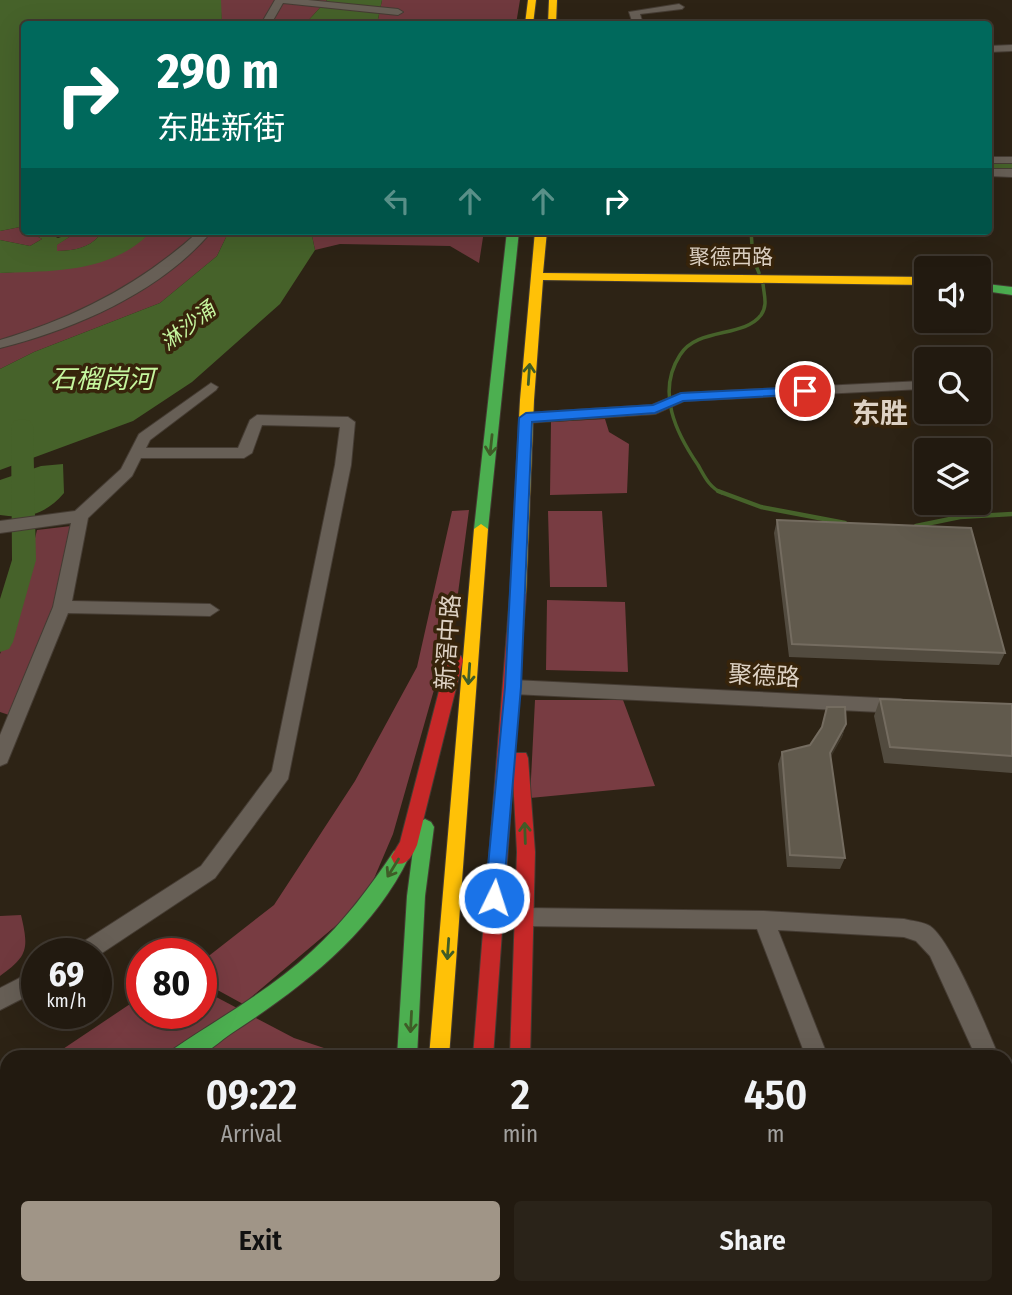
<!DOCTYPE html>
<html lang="en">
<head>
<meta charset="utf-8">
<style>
	:root { --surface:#221a10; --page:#2a2319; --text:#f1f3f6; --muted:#a2a19f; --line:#3f3830; --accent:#a09587 }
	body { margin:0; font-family:"Fira Sans Condensed","Noto Sans SC",sans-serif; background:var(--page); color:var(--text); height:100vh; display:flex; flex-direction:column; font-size:26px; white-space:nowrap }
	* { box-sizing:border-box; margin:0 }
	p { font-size:23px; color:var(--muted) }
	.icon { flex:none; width:38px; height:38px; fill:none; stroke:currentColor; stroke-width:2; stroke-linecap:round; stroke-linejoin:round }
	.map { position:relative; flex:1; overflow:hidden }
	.sheet { position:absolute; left:0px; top:1050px; width:1013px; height:245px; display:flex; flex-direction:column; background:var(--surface); border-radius:21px 21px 0 0; box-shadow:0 7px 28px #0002,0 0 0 2px var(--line) }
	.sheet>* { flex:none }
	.hud { position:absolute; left:21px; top:21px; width:971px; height:214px; border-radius:7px; box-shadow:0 7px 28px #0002,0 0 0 2px var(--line); background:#00695c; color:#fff; overflow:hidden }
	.buttons { position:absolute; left:914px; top:256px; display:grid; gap:14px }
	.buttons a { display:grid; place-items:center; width:77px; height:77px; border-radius:7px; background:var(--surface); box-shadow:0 7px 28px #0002,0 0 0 2px var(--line); font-size:35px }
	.speed { position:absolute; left:21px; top:938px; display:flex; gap:14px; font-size:35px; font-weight:700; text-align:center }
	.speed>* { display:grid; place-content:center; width:91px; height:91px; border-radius:50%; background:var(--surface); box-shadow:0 7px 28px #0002,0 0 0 2px var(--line); line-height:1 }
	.speed small { font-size:18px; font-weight:400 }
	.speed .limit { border:10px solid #d22; background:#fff; color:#111 }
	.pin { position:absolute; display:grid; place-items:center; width:60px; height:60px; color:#fff; margin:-30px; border:4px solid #fff; border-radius:50%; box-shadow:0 2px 7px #0007 }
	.me { position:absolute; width:77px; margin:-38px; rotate:4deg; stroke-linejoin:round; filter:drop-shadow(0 0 5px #0008) }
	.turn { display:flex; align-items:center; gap:24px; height:147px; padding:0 21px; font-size:32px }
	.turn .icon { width:91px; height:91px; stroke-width:2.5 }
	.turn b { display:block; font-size:49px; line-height:60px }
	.lanes { display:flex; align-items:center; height:66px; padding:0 21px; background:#0003; justify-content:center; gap:35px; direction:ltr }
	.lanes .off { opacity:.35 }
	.eta { display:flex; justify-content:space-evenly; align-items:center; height:119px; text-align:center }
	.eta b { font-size:42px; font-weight:600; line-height:49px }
	.button { display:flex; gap:14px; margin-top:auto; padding:14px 21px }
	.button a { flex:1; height:80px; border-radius:7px; background:var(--accent); color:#111; font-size:28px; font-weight:600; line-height:80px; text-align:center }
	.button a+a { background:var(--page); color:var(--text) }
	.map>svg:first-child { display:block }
</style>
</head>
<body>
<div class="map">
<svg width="1012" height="1295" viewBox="0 0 1012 1295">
	<rect width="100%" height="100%" fill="#2d2315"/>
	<path fill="#70393e" d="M220 0H327L305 24H222Z
		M382 0H520L516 24H377Z
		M20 227 42 239 30 246 0 240V231Z
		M152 231H229L217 256 160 303 34 352 0 369V273C41 271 123 261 152 231Z
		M311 231H484L479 263 450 246 340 244 315 250Z
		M88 232 99 236C89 248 73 251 57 251L56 245 71 236Z
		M71 526 57 602 9 715 0 712V654L16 616 37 530Z
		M21 915C29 949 28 956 0 976V916Z"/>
	<path fill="#783c42" d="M605 419 609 432 629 444 627 493 550 495 551 422Z
		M469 510 455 616 393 834 364 902 243 1004 201 981V962L274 905 355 781 417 667 452 511Z
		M548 511H602L607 587H550Z
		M547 600 625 602 628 672 546 670Z
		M535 700H623L655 786 530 798Z
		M201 989 294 1038 351 1057H51L142 996V1013H201Z
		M7 1087V1288H688L689 1295H0V1091Z"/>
	<path fill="#46622a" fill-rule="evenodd" d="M0 0H221L222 24H24V229L20 227 0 231Z
		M327 0H382L377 24H305Z
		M28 231H42L58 238 79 231H152C112 273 54 271 0 273V240L30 246 42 239ZM88 232 99 236C89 248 72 251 57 251V245L71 236Z
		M229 231H311L315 250 280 304 192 382 133 421 0 470V369L34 352 160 303 217 256Z
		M63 464 64 493C46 514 28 519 0 515V480L41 466Z"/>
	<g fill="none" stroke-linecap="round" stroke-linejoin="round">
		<path stroke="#46622a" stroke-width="3.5" d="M751 231 753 258 759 273
			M722 493C709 487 705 477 698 465 676 433 656 392 680 355 697 327 744 338 761 315 768 305 764 295 763 284"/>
		<path stroke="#46622a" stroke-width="4.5" d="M718 491 761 507 845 523
			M916 526 960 517 1012 514"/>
		<path fill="#46622a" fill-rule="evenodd" d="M989 162 1012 163V173L989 172Z
			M22 419 30 421 33 426 36 560 13 642 9 649 0 652V599L12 560 11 426 14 421Z"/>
		<g stroke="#453c33" stroke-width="2">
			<path id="street" d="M275 0H308L398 9 403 12 398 15 283 3 271 24H261Z
				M679 4 684 7 682 9 640 14 643 24H633L629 12Z
				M1012 45V51L989 52V46Z
				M989 157H1012V163H989Z
				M989 169H1012V177L989 176Z
				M199 231H212C161 292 75 329 0 348V340C75 318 141 284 199 231Z
				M922 381 926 382V388L922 389 684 401 655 414 526 423 519 418 526 413 652 405 681 393Z
				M211 383 218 387 216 390 150 440 146 448H238L250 420 257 415 348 417 355 422 351 465 288 779 215 878 96 957V954H72L75 947 201 866 272 771 335 465 340 427 262 425 252 453 244 458H141L132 476 88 518 72 601 210 604 219 610 210 616 68 613 9 758 7 763 0 766V735L53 607 71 523 0 533V521L75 511 121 469 139 434Z
				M513 680 900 699 906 701 909 706 906 711 900 713 513 694 507 692 504 687 507 682Z
				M524 908 764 911 904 919C912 921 924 922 930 926 951 940 988 1031 999 1057H976L930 956 916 941 904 937 778 930 828 1057H806L757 929 524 926 517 924 514 917 517 910Z
				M37 969V991L0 1010V988Z
				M1006 1084 1012 1086V1119L1006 1116Z
				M1012 1261V1287L1006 1288V1262Z
				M905 1288H960L957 1295H902Z"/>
		</g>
		<g stroke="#453c33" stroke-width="2">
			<path id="fast" d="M507 231H519L488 529 481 534 474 529Z
				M978 283 1012 287V295L978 290Z
				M425 819 431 822 434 827 425 896 417 1057H397L407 896 416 827 419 822Z
				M400 849 406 851 409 857C372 934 301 988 232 1033 221 1040 207 1054 196 1057 188 1059 177 1057 169 1057L172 1050C219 1018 270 990 312 951 344 922 370 887 394 851Z
				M7 1150V1173L0 1176V1153Z
				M502 1288H524L523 1295H501Z"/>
		</g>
		<g stroke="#453c33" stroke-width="2">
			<path id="slow" d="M528 0H536L533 24H525Z
				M549 0H557L556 24H548Z
				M535 231H547L543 273 926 277V285L543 280 534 400 526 594 518 600 510 594 520 400Z
				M481 524 488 529 449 1057H429L474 529Z
				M353 1288H375L376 1295H354Z
				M460 1288H482L481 1295H459Z
				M554 1288H578L580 1295H556Z"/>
		</g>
		<g stroke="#453c33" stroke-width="2">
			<path id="jam" d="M518 588 526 594 514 753H526L528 758 535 852 530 1057H510L517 852 513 778 493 1057H473L510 594Z
				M455 654 461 656 463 660 417 845C412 856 407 867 394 863L391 857 400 842 447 660 449 656Z
				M7 1279V1288H23V1295H1V1288Z
				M103 1288H126L128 1295H105Z
				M387 1288H409V1295H387Z
				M410 1288H432V1295H410Z"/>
		</g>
		<use href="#street" fill="#675f56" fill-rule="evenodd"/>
		<use href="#fast" fill="#4caf50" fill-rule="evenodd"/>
		<use href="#slow" fill="#ffc107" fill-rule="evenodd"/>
		<use href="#jam" fill="#c62828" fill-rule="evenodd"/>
	</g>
	<path fill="#524b3f" d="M777 520 1005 653 999 665 789 657 774 533Z
		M880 699 1012 704V773L884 763 874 716Z
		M827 707 846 724 842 737 830 757 845 858 840 869 787 867 778 764 782 752 810 745 821 730Z"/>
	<path fill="#3d3528" d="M846 724 842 737 826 766 830 753Z"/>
	<path fill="#615a4d" stroke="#746c60" stroke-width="2" d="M777 520 971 528 1005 653 792 644Z
		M880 699 1012 704V756L890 747Z
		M827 707H845L846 724 830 753 845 858 790 855 782 752 810 745 822 727Z"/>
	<defs><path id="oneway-shaft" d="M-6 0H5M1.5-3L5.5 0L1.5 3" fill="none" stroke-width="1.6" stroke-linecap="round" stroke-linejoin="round" transform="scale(1.75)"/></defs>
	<g stroke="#3f5c27">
		<use href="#oneway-shaft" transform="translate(529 374) rotate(-86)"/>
		<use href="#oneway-shaft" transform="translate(491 445) rotate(96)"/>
		<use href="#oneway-shaft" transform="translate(469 674) rotate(94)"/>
		<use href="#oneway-shaft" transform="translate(525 833) rotate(-92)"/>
		<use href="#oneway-shaft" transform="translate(393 868) rotate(122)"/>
		<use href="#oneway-shaft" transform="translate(448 949) rotate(94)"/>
		<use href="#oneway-shaft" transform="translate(411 1022) rotate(93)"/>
	</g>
	<path fill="#1a73e8" stroke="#114b97" stroke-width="2" d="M805 387 811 391 809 394 683 401 655 413 532 422 521 687 503 898 501 904H487L485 898 505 687 519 418 526 413 653 405 681 393Z"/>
	<g text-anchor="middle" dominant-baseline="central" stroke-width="7" stroke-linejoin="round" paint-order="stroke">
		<g font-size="21" fill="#ded2c4" stroke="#37240b">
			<text x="731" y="257">聚德西路</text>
		</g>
		<g font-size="21" font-style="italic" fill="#c6f69e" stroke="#37240b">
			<text transform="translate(188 326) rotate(-38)">淋沙涌</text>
		</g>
		<g font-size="24" fill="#ded2c4" stroke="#37240b">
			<text transform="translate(448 642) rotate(-86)">新滘中路</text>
			<text transform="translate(764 676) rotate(3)">聚德路</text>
		</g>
		<g font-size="26" font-style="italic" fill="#c6f69e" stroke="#37240b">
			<text x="102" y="379">石榴岗河</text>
		</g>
		<g font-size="28" font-weight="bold" fill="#ded2c4" stroke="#37240b">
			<text x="880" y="413">东胜</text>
		</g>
	</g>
</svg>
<div class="buttons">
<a><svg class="icon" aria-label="sound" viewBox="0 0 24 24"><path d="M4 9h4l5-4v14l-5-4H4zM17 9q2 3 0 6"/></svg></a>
<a><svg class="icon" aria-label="search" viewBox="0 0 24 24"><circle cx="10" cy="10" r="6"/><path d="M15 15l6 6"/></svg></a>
<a><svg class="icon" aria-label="layers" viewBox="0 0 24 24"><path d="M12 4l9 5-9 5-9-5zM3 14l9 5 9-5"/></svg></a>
</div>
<div class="speed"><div>69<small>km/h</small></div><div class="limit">80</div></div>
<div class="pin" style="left:805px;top:391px;background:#d93025"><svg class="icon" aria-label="arrive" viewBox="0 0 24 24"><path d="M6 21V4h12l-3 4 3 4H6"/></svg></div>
<svg class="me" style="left:494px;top:898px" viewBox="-20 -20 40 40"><circle r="17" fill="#1a73e8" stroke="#fff" stroke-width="3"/><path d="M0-11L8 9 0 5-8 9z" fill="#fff"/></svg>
<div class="hud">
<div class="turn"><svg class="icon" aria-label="right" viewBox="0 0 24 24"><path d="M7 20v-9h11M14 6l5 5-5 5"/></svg><div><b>290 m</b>东胜新街</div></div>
<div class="lanes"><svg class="icon off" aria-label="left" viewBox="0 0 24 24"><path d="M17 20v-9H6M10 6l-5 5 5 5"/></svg><svg class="icon off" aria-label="ahead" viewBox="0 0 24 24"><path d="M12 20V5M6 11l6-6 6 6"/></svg><svg class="icon off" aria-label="ahead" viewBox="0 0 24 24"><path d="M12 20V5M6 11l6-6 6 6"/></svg><svg class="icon" aria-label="right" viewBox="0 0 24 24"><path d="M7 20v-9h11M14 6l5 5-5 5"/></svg></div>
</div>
<section class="sheet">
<div class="eta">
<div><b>09:22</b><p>Arrival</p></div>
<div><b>2</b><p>min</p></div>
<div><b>450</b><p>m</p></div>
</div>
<div class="button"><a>Exit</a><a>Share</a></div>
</section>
</div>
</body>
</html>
